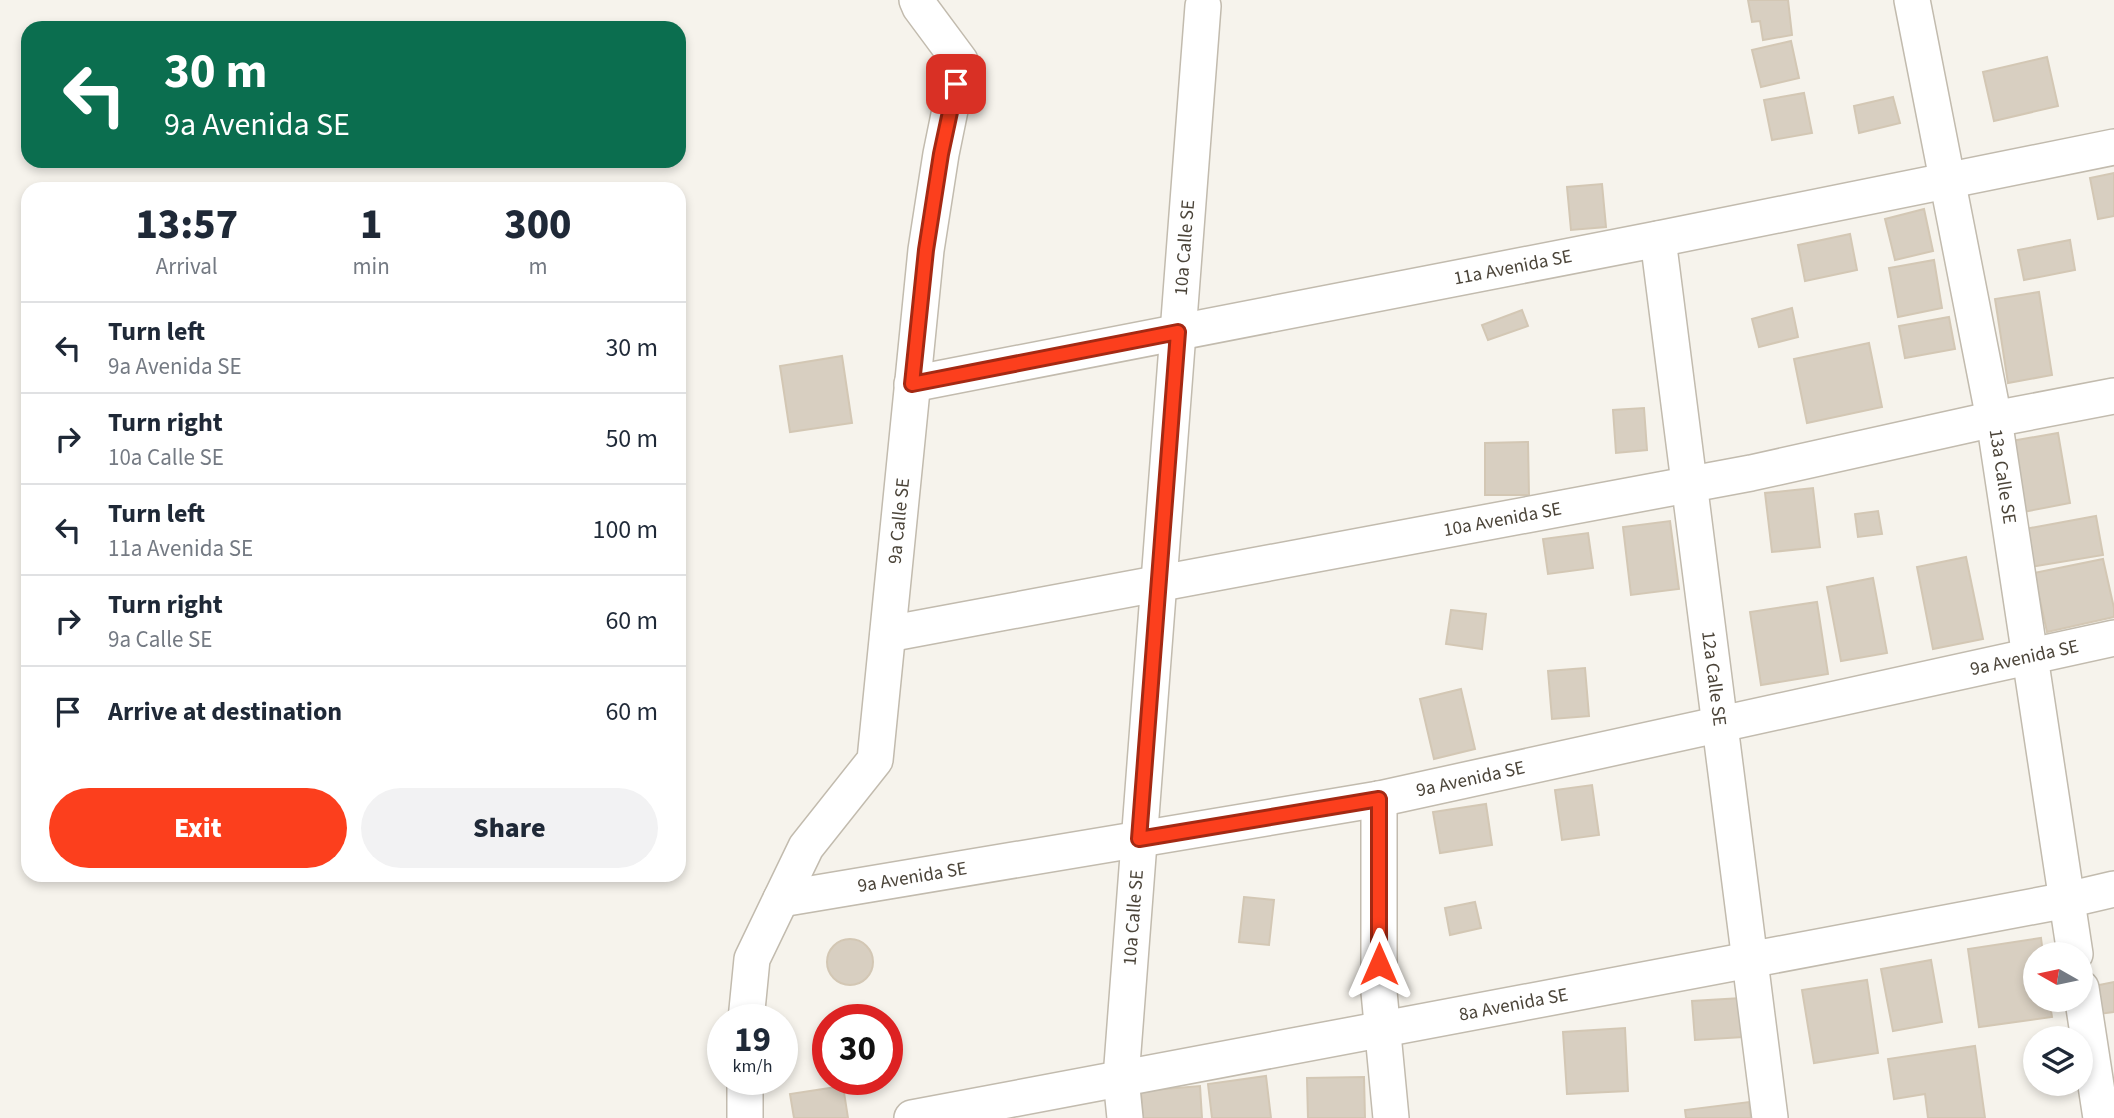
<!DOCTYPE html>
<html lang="en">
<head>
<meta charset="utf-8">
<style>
	:root { --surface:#fff; --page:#f2f2f3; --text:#1f2937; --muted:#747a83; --line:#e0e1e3; --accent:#fc3f1d }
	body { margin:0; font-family:"Source Sans 3",sans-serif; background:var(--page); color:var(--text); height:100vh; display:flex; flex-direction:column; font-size:26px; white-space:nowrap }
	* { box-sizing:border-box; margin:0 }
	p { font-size:23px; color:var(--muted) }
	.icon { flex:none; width:38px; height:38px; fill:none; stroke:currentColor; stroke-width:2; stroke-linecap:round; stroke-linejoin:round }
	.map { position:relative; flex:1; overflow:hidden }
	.details { position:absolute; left:21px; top:182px; width:665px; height:700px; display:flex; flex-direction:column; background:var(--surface); border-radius:21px; box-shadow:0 4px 10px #0003 }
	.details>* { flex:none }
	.hud { position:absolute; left:21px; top:21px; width:665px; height:147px; border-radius:21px; box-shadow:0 4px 10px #0003; background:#0b6e4f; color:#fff; overflow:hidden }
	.needle { width:46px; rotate:279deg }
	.controls { position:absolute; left:2023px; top:942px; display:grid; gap:14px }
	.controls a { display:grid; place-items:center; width:70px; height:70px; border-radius:50%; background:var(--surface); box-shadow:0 4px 10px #0003; font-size:35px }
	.speed { position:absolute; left:707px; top:1004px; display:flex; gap:14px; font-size:35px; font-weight:700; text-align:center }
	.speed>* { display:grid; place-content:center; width:91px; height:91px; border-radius:50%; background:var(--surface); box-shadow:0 4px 10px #0003; line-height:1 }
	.speed small { font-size:18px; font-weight:400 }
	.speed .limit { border:10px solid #d22; background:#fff; color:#111 }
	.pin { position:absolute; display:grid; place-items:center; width:60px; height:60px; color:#fff; margin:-30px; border-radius:14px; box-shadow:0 4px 10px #0006 }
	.me { position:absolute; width:77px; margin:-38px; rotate:0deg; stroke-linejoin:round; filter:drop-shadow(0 0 5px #0008) }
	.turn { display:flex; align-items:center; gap:24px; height:147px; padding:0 28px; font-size:32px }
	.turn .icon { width:91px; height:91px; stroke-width:2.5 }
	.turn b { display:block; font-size:49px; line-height:60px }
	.eta { display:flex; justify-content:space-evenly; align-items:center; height:119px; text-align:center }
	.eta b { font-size:42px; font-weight:800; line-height:49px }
	.button { display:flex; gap:14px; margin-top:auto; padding:14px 28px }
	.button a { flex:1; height:80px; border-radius:42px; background:var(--accent); color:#fff; font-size:28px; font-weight:800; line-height:80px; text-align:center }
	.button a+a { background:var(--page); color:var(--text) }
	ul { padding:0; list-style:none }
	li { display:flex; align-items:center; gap:21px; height:91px; padding:0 28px; border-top:2px solid var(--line) }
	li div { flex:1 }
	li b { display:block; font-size:26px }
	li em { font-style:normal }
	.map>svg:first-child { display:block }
</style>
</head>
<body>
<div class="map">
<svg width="2114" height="1118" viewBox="0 0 2114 1118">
	<rect width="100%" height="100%" fill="#f6f3ec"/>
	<path fill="#d8cfc1" stroke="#d3c7b4" stroke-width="2" d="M1748 0H1788L1792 35 1763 40 1760 21 1752 22Z
		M1791 41 1799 78 1761 87 1752 50Z
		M2047 57 2058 106 1994 121 1983 72Z
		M1804 93 1812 133 1772 140 1764 100Z
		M1893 97 1900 123 1859 133 1854 106Z
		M2114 173V216L2098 219 2090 178Z
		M1602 184 1606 227 1571 230 1567 187Z
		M1924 209 1933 251 1895 260 1885 219Z
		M1850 234 1857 270 1805 281 1798 245Z
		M2070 240 2075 270 2024 280 2018 250Z
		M1934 260 1942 308 1898 317 1889 268Z
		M2039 292 2052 375 2008 383 1995 299Z
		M1792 308 1798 337 1759 347 1752 319Z
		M1522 310 1528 326 1488 340 1482 325Z
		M1949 317 1955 349 1905 358 1899 326Z
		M1869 343 1882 407 1807 423 1794 359Z
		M842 356 852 423 790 432 780 366Z
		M1644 408 1647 450 1616 453 1613 410Z
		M2058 433 2070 503 2023 512 2011 441Z
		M1528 442 1529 495H1485V443Z
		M1813 488 1820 547 1772 552 1765 493Z
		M1878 511 1882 534 1858 537 1855 514Z
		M2096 516 2103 555 2031 567 2025 529Z
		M1670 521 1679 589 1631 595 1623 527Z
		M1588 533 1593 568 1548 574 1543 539Z
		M1966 557 1983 639 1933 649 1917 567Z
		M2103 559 2114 608V617L2047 632 2034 573Z
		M1873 578 1887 653 1841 661 1827 587Z
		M1817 602 1828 674 1761 685 1750 612Z
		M1451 610 1486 614 1482 649 1446 644Z
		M1585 668 1589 716 1552 719 1548 671Z
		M1461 689 1475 749 1434 759 1420 699Z
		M1592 785 1599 835 1562 840 1555 790Z
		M1486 804 1492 845 1440 853 1433 812Z
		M1244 897 1274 900 1269 945 1239 942Z
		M1475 902 1481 928 1450 935 1445 908Z
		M2041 938 2043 954H2035V999H2049L2052 1017 1979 1027 1968 949Z
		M827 962a23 23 0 1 1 46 0a23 23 0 1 1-46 0Z
		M1931 960 1942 1022 1893 1031 1881 969Z
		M1867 980 1878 1053 1814 1063 1802 990Z
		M2114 982V1012L2099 1014 2094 986Z
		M1741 998 1743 1037 1695 1040 1692 1001Z
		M1625 1028 1628 1091 1567 1094 1563 1032Z
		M1975 1046 1985 1118H1928L1925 1094 1894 1099 1888 1059Z
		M1266 1076 1271 1118H1212L1208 1084Z
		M1364 1077 1365 1118H1308L1307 1078Z
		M843 1086 848 1118H794L790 1094Z
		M1200 1086 1202 1118H1143L1141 1091Z
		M1749 1102 1751 1118H1686L1685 1110Z"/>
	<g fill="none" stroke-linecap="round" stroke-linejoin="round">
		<g stroke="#c2bbae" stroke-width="38">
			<g id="minor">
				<path id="s1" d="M1912 0 1994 419 2075 954"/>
				<path id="s2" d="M1658 239 1770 1118"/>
				<path id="s3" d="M912 384 1658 239 2114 147"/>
				<path id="s4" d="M888 634 1751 473 1994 419 2114 396"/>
				<path d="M1379 799V992L1391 1118"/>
				<path id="s5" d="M781 899 1379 799 2114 638"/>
				<path d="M2081 988 2101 1118"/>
				<path id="s6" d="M746 1020 752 959 806 847 875 760 926 250 941 154 960 61 920 7 917 0"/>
				<path d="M745 1118V1080"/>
				<path id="s7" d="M912 1118 2067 900 2114 889"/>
				<path id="s8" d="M1125 1118 1121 1078 1203 6"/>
			</g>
		</g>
		<use href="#minor" stroke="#fff" stroke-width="35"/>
	</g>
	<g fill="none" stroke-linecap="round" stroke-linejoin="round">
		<g stroke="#a42913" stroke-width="18">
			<path id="route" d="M956 84 941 154 926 250 912 384 1178 332 1139 839 1379 799V964"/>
		</g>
		<use href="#route" stroke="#fc3f1d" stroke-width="12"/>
	</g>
	<g text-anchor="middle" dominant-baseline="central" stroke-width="7" stroke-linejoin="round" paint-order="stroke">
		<g font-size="19" fill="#4b4439" stroke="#fff">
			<text stroke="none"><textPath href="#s8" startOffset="873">10a Calle SE</textPath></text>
			<text stroke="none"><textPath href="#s3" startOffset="612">11a Avenida SE</textPath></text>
			<text stroke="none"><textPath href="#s1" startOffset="485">13a Calle SE</textPath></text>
			<text stroke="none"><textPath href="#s4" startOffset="625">10a Avenida SE</textPath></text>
			<text stroke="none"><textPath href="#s6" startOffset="537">9a Calle SE</textPath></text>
			<text stroke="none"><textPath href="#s5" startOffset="1267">9a Avenida SE</textPath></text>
			<text stroke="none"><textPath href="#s2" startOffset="443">12a Calle SE</textPath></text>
			<text stroke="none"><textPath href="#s5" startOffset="700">9a Avenida SE</textPath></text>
			<text stroke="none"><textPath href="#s5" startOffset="133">9a Avenida SE</textPath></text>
			<text stroke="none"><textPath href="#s8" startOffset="201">10a Calle SE</textPath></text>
			<text stroke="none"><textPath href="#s7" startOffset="612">8a Avenida SE</textPath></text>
		</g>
	</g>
</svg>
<div class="controls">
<a><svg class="needle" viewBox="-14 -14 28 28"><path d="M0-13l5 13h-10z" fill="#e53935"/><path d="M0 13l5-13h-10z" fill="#747a83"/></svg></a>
<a><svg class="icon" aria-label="layers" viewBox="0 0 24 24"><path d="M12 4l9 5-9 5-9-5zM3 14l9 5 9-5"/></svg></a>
</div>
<div class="speed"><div>19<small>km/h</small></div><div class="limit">30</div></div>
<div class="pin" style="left:956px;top:84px;background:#d93025"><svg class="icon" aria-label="arrive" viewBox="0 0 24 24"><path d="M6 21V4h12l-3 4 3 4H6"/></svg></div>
<svg class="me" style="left:1379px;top:964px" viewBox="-20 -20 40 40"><path d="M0-17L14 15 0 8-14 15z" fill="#fc3f1d" stroke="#fff" stroke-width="4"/></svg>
<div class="hud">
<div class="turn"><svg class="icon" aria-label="left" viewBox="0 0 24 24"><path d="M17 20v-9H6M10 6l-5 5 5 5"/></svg><div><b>30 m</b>9a Avenida SE</div></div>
</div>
<section class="details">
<div class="eta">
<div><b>13:57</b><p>Arrival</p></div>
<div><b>1</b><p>min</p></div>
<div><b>300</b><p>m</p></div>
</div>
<ul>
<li><svg class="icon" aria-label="left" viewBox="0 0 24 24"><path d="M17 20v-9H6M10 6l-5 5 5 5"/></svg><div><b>Turn left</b><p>9a Avenida SE</p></div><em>30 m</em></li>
<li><svg class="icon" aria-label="right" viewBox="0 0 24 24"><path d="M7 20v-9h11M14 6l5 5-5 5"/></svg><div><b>Turn right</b><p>10a Calle SE</p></div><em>50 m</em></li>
<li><svg class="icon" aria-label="left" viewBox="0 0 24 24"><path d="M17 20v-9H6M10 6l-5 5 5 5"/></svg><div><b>Turn left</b><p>11a Avenida SE</p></div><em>100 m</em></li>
<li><svg class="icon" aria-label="right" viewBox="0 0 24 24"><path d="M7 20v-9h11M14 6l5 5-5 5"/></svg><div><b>Turn right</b><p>9a Calle SE</p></div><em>60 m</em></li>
<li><svg class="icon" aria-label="arrive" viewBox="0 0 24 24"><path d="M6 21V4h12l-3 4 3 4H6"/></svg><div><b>Arrive at destination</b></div><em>60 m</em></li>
</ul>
<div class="button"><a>Exit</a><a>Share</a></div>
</section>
</div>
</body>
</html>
